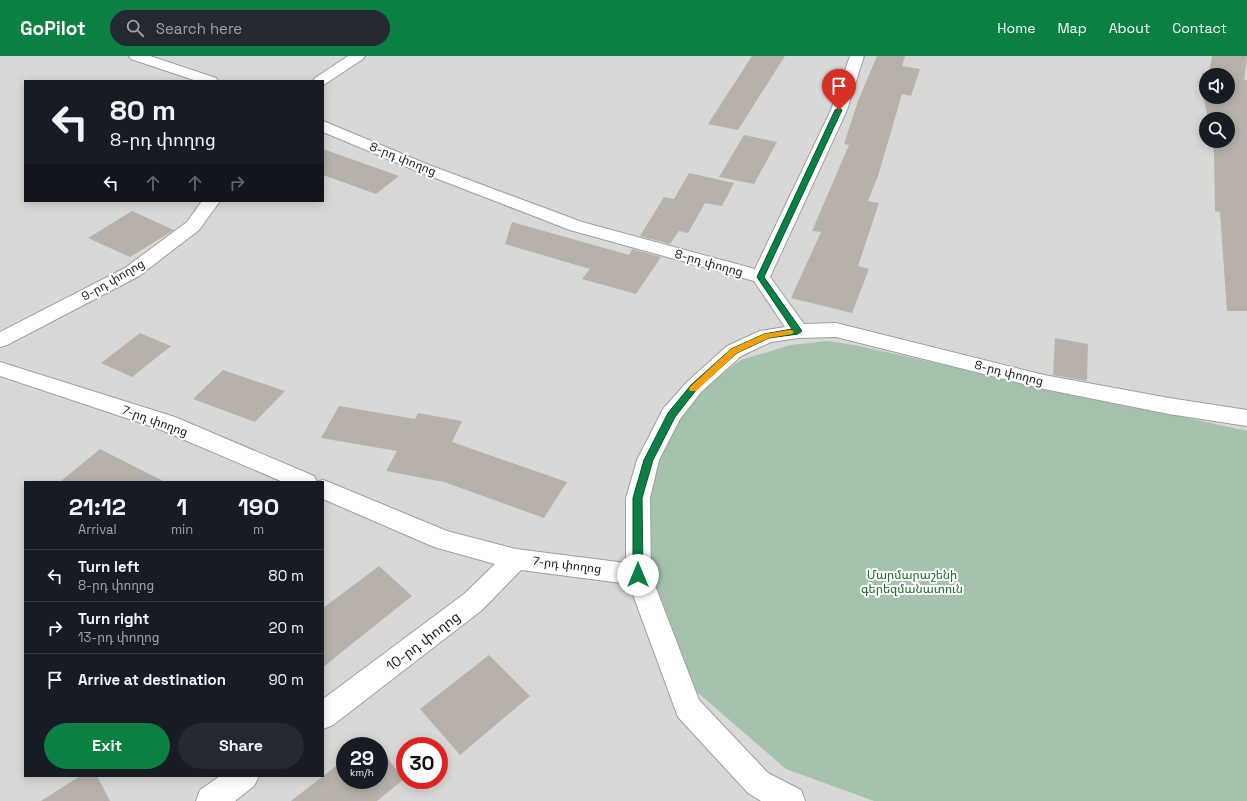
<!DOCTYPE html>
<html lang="en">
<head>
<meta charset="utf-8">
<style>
	:root { --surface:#171b24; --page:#242831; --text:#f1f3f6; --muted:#9ea1a6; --line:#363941; --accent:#0b8043 }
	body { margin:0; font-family:"Space Grotesk","Noto Sans Armenian",sans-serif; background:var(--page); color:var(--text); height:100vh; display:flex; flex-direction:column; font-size:15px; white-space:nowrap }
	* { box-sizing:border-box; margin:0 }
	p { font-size:13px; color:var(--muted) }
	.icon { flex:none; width:22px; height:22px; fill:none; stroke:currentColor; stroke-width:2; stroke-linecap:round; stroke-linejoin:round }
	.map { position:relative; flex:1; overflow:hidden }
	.panel { position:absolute; left:24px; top:425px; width:300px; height:296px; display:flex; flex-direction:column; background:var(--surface); border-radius:0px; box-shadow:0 2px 10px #0003 }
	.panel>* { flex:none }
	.guide { position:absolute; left:24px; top:24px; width:300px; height:122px; border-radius:0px; box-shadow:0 2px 10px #0003; background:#171b24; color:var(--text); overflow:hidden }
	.fabs { position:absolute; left:1199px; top:12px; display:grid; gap:8px }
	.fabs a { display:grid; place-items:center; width:36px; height:36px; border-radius:50%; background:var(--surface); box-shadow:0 2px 10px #0003; font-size:20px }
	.speed { position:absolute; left:336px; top:681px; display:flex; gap:8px; font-size:20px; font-weight:700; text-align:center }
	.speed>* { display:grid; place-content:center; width:52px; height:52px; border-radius:50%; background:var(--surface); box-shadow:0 2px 10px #0003; line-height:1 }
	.speed small { font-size:10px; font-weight:400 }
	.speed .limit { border:6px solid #d22; background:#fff; color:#111 }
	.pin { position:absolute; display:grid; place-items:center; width:34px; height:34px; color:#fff; margin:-41px -17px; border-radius:50% 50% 50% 0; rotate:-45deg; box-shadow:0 0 4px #0007 }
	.pin .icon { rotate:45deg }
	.me { position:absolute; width:44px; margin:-22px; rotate:0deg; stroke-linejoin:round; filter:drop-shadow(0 0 3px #0008) }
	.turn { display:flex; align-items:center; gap:14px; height:84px; padding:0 20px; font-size:18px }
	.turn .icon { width:52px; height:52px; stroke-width:2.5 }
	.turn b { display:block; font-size:28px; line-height:34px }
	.lanes { display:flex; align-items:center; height:38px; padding:0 20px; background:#0003; justify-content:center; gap:20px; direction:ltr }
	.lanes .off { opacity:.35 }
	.eta { display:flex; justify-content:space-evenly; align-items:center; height:68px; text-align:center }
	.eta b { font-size:24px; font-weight:800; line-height:28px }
	.button { display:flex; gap:8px; margin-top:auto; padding:8px 20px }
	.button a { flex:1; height:46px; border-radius:24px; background:var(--accent); color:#fff; font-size:16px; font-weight:800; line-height:46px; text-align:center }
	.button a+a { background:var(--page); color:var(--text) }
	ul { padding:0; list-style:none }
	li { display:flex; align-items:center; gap:12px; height:52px; padding:0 20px; border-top:1px solid var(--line) }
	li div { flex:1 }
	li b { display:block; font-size:15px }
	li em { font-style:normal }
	header { display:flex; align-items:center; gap:24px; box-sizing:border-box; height:56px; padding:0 20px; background:var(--accent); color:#fff }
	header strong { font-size:19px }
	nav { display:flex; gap:22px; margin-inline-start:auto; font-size:14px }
	.search { width:280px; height:36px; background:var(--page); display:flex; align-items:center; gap:10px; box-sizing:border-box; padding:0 14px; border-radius:22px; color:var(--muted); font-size:15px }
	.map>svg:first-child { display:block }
</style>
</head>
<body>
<header>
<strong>GoPilot</strong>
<div class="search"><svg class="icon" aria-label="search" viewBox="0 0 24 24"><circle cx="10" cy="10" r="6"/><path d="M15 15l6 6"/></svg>Search here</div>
<nav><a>Home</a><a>Map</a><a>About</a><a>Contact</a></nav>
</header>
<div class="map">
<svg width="1247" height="745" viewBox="0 0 1247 745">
	<rect width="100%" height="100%" fill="#ebe9e1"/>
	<path fill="#d8d8d7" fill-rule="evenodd" d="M0 0H1247V745H0ZM1206 19H1228V41H1206ZM25 25H323V145H25ZM1206 63H1228V85H1206ZM25 426H323V720H25ZM345 690H379V724H345ZM405 690H439V724H405Z"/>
	<path fill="#a4c2ac" d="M828 285 854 289 1247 375V745H874L786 713 689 629 648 515 645 439 660 390 682 353 723 317 741 304 791 289Z"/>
	<path fill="#b7b1aa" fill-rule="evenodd" d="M752 0H785L738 74 708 68Z
		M877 0H905L902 10 920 13 911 40 902 38 878 120 868 145 879 147 858 210 869 213 852 257 791 242 821 176 812 175 849 89 844 88 858 45Z
		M1212 0H1247L1244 24H1247V255H1227L1220 156 1215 155 1214 97 1212 85H1228V63H1208L1204 44H1203L1202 17 1209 18ZM1206 19H1228V41H1206Z
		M744 79 777 86 754 128 719 121Z
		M323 93 399 120 376 138 323 119Z
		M689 117 734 127 722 150 705 147 688 177 679 175 670 188 640 180 664 141 674 143Z
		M132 155 174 174 130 201 88 182Z
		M512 166 629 199 632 193 661 201 636 238 582 223 590 213 505 188Z
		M140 277 171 290 132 321 101 307Z
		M1055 282 1088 288 1087 325 1053 319Z
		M223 314 285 335 255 366 193 343Z
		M339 350 415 363 418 357 462 365 452 386 567 426 544 462 444 426 386 415 397 395 321 382Z
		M100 393 165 426H60Z
		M379 510 412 540 323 611V552Z
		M489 599 530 640 460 699 420 653Z
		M379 692 404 723 377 745H291L345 703V724H379Z
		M80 720H97L110 745H41Z"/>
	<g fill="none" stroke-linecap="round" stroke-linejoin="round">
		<g stroke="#9e9e9e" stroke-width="2">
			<path id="street" d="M129 0H150L216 22 218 25H197L131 3Z
				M348 0H365L363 3 325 28 323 29V25H313L315 22Z
				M850 0H864L847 54 770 221 804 268 836 267 1044 319 1169 342 1247 354V370L1169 358 1044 333 836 281 798 282 771 286 741 300 701 336 680 363 659 404 650 442 651 519 699 644 768 717 801 734 805 745H761L748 737 678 661 629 528 521 514 482 554 333 669 323 673V643L464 538 495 508 434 491 323 443V426H283L159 373 0 320V306L175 361 314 420 317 426 323 424 331 427 447 475 516 493 626 507V442L637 404 663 353 687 326 727 290 760 275 785 271 754 225 570 174 417 115 323 76V65L429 109 582 166 755 213 831 54Z
				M202 145H220L199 174 139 220 7 289 0 291V276L125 212 187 166Z
				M220 720H259L254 730 235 745H196L200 734Z"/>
		</g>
		<use href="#street" fill="#fff" fill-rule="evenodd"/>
	</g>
	<path fill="#0b8043" stroke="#07532c" d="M839 52 842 54 764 221 802 275 798 278 769 282 737 297 697 333 675 361 653 404 642 442 643 519 642 522 638 523 635 522 633 519V442L644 404 668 357 691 329 731 293 764 278 792 273 757 221 835 54Z"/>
	<path fill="#f59e0b" d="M789 274H792L794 276 792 278 769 282 737 297 696 335H690L689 333 690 331 731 293 764 278Z"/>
	<g text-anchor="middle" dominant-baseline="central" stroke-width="4" stroke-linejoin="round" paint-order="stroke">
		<g font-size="12" fill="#1a1a1a" stroke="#fff">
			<text transform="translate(403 103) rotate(22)">8-րդ փողոց</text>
			<text transform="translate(709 207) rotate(16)">8-րդ փողոց</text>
			<text transform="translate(113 224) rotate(-30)">9-րդ փողոց</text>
			<text transform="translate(1009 317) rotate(14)">8-րդ փողոց</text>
			<text transform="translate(155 365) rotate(20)">7-րդ փողոց</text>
			<text transform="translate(567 509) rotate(7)">7-րդ փողոց</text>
		</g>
		<g font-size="12" fill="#156c27" stroke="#fff">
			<text x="912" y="519">Մարմարաշենի<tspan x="912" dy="14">գերեզմանատուն</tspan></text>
		</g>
		<g font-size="14" fill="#1a1a1a" stroke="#fff">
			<text transform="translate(423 585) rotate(-37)">10-րդ փողոց</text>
		</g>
	</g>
</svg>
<div class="fabs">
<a><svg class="icon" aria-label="sound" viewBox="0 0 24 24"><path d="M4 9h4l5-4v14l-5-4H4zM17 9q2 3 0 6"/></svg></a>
<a><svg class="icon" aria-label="search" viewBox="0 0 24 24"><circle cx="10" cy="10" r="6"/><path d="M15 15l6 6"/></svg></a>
</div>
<div class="speed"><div>29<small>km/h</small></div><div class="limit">30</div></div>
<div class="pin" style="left:839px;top:54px;background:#d93025"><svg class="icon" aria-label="arrive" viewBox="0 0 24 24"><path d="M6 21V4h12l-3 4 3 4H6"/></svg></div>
<svg class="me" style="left:638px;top:519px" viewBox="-20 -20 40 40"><circle r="19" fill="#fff"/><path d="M0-13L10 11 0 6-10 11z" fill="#0b8043"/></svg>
<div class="guide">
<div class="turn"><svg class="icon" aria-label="left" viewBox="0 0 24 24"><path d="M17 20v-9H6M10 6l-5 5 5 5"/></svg><div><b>80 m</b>8-րդ փողոց</div></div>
<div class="lanes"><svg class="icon" aria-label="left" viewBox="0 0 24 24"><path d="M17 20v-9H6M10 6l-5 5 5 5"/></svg><svg class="icon off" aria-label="ahead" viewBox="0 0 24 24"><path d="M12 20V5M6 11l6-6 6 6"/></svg><svg class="icon off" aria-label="ahead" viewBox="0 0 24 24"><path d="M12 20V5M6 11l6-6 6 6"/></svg><svg class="icon off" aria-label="right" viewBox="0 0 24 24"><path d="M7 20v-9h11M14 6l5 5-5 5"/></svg></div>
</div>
<section class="panel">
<div class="eta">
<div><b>21:12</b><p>Arrival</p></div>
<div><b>1</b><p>min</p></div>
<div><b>190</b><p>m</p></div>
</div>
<ul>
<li><svg class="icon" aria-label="left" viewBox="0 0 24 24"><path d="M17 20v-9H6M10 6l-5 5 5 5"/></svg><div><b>Turn left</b><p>8-րդ փողոց</p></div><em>80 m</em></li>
<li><svg class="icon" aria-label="right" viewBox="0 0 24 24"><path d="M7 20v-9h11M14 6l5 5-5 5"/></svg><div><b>Turn right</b><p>13-րդ փողոց</p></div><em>20 m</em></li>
<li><svg class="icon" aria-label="arrive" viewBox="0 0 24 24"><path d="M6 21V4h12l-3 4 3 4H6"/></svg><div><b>Arrive at destination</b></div><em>90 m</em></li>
</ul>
<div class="button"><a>Exit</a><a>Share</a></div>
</section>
</div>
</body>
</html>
